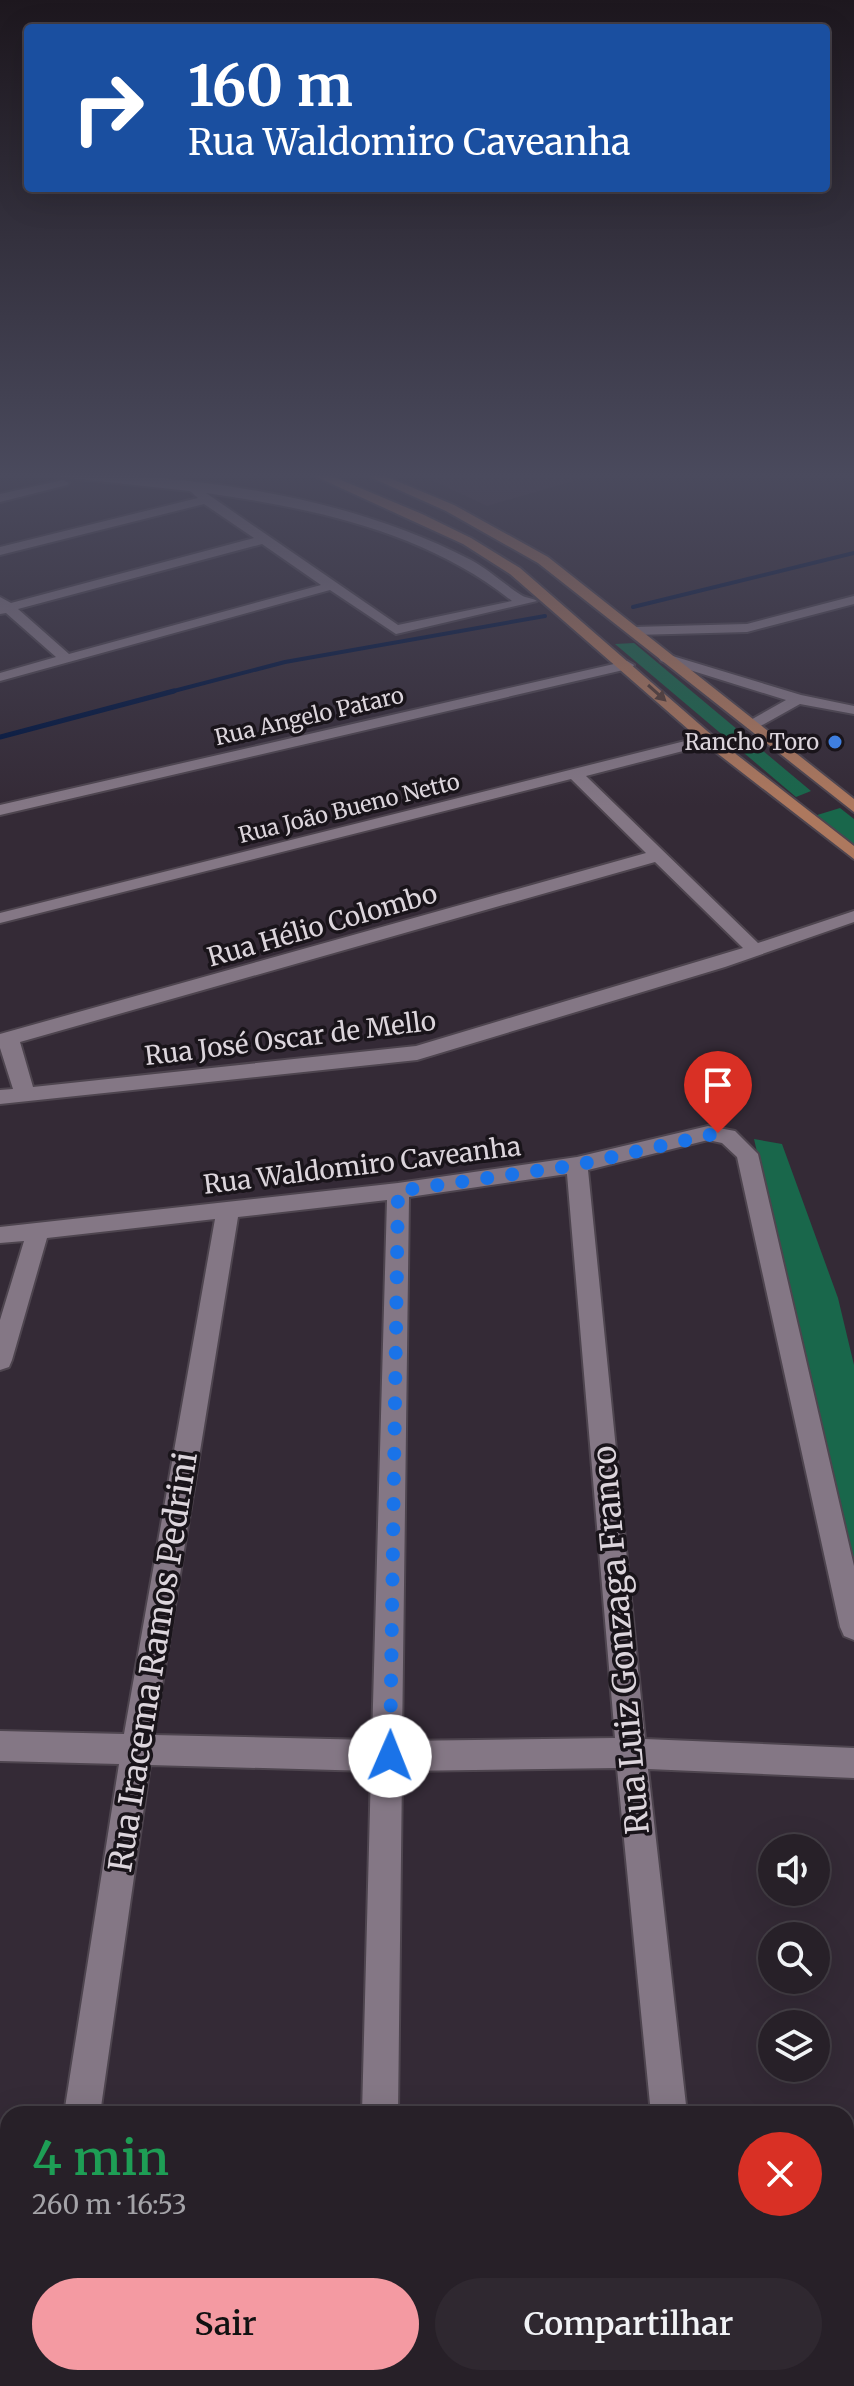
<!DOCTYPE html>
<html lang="pt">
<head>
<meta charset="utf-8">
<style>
	:root { --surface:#272028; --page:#2f2830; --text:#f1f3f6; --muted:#a4a3a8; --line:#433e45; --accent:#f49aa2 }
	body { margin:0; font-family:Merriweather,serif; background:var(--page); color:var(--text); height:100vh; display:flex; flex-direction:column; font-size:30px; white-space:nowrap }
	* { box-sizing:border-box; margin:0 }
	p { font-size:26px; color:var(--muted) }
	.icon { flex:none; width:44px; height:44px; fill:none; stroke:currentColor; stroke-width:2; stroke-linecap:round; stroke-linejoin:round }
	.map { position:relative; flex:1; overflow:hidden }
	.drawer { position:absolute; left:0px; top:2106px; width:854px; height:280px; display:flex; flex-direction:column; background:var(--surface); border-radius:24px 24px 0 0; box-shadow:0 8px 32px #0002,0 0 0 2px var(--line) }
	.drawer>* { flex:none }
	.guide { position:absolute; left:24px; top:24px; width:806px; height:168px; border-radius:8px; box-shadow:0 8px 32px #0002,0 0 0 2px var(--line); background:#1a4fa0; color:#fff; overflow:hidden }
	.tools { position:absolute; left:758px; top:1834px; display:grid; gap:16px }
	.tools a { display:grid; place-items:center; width:72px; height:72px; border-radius:50%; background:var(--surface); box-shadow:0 8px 32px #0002,0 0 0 2px var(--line); font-size:40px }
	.pin { position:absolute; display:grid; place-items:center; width:68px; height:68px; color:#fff; margin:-82px -34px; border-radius:50% 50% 50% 0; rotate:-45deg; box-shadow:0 0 8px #0007 }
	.pin .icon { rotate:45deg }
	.me { position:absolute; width:88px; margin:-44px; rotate:1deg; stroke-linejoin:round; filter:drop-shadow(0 0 6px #0008) }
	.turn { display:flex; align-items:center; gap:28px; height:168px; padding:0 32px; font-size:36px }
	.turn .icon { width:104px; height:104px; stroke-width:2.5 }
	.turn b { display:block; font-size:56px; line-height:68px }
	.round { display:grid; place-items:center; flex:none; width:84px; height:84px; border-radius:42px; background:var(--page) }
	.headline { display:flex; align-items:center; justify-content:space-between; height:136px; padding:0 32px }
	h1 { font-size:48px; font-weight:600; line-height:60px; color:#1e9e55 }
	.button { display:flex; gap:16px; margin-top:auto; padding:16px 32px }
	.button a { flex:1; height:92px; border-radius:48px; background:var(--accent); color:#111; font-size:32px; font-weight:600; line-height:92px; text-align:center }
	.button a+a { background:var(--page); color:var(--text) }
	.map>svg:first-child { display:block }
</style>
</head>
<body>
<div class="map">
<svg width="854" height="2386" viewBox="0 0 854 2386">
	<rect width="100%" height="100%" fill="#342a36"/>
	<path fill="#423343" d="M415 472H604L487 506Z"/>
	<path fill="#19674b" d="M634 643 811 791 796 797 615 644Z
		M840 808 854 819V846L814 816Z
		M754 1139 782 1144 838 1298 854 1365V1572Z"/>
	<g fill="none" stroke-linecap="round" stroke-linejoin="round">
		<path stroke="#00153f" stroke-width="4" d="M633 607 854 553
			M166 693 285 662 545 616"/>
		<path stroke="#00153f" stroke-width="5" d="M0 737 174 691"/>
		<g stroke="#4e454f" stroke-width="4">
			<path id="minor" d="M15 472C166 472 335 489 471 560 489 570 504 584 521 595 527 599 531 597 537 601L396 634 330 590 0 681V673L56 657 6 613 0 614V597L11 603 254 538 204 504 0 555V547L198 498 190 491ZM206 493C313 508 426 532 512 601L398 625ZM262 544 321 585 69 654 18 609Z
				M63 480 69 483 67 485 0 502V494Z
				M854 596V604L747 632 634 635 627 631 634 627 747 624Z
				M627 661 634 665 632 668 0 815V805Z
				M709 735 717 740 714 743 586 776 758 943 854 911V922L725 967 417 1060 0 1104V1090L13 1089 0 1048V1034L646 853 571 779 0 923V913ZM655 862 743 948 416 1046 33 1087 20 1042Z
				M708 1126 735 1131 758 1154 854 1566V1640L844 1636 840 1627 737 1157 722 1143 708 1140 588 1170 645 1739 854 1748V1778L648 1769 687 2114H651L617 1768 402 1771 398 2114H362L371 1771 150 1765 100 2114H64L119 1764 0 1761V1731L124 1734 215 1219 47 1238 12 1360 9 1367 0 1370V1320L24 1241 0 1243V1227L398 1183 577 1157ZM567 1174 615 1738 402 1741 409 1197ZM387 1200 372 1740 154 1735 238 1217Z
				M23 2378H63L62 2386H22Z
				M352 2378H392V2386H352Z
				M676 2378H716L717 2386H677Z"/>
		</g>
		<g stroke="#4e454f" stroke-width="4">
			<path id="tertiary" d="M666 654 801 695 854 706V714L800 704 757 728H747V722L786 700 661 661 659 658Z"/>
		</g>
		<g stroke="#4e454f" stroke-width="4">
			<path id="primary" d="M306 472H322L422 514 471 538 520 568 714 737 854 846V859L704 743 510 574 463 544Z
				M359 472H375L454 505 548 557 854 799V812L538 563 446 511Z"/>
		</g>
		<use href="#minor" fill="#847785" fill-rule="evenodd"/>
		<use href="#tertiary" fill="#847785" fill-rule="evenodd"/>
		<use href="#primary" fill="#ad785e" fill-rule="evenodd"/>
	</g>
	<defs><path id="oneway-solid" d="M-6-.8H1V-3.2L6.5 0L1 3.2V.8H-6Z" transform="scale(2)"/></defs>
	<use fill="#543c35" href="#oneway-solid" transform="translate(657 693) rotate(42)"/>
	<linearGradient id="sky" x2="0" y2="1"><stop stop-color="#1d171e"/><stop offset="0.59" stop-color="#4a4a5d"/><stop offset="1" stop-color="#4a4a5d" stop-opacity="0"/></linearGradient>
	<rect width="854" height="806" fill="url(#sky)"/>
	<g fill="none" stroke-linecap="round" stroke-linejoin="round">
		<path stroke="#1a73e8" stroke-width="14" stroke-dasharray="0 25.2" d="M390 1756 398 1191 577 1165 718 1133"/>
	</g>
	<circle fill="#3f7fe0" stroke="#19141a" stroke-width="3" cx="835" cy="742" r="8"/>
	<g text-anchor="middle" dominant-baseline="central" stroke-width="7" stroke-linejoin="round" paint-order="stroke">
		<g font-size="22" fill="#dcd5dc" stroke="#19141a">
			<text transform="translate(309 716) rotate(-13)">Rua Angelo Pataro</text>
			<text transform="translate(349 808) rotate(-14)">Rua João Bueno Netto</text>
		</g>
		<g font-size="22" fill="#dcd5dc" stroke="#19141a" text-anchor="end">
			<text x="819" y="742">Rancho Toro</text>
		</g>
		<g font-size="26" fill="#dcd5dc" stroke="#19141a">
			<text transform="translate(322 925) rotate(-16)">Rua Hélio Colombo</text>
			<text transform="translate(290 1038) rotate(-7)">Rua José Oscar de Mello</text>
			<text transform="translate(362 1165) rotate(-7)">Rua Waldomiro Caveanha</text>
		</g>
		<g font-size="32" fill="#dcd5dc" stroke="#19141a">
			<text transform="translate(621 1640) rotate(-95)">Rua Luiz Gonzaga Franco</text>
			<text transform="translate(153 1662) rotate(-81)">Rua Iracema Ramos Pedrini</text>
		</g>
	</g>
</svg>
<div class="tools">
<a><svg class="icon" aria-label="sound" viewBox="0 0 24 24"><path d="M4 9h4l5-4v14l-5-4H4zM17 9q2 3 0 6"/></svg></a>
<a><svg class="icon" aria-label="search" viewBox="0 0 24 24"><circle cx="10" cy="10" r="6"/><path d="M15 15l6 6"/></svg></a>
<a><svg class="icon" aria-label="layers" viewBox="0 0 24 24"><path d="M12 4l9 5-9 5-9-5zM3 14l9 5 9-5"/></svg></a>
</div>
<div class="pin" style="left:718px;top:1133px;background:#d93025"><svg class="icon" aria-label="arrive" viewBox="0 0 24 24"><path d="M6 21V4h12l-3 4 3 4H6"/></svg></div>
<svg class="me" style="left:390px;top:1756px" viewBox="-20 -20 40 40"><circle r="19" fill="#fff"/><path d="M0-13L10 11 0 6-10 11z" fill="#1a73e8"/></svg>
<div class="guide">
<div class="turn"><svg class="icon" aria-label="right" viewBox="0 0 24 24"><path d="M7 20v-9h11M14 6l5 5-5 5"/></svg><div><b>160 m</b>Rua Waldomiro Caveanha</div></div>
</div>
<section class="drawer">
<div class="headline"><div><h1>4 min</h1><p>260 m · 16:53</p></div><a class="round" style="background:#d93025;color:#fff"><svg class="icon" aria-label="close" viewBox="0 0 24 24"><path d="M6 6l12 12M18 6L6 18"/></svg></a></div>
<div class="button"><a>Sair</a><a>Compartilhar</a></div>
</section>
</div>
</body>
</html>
